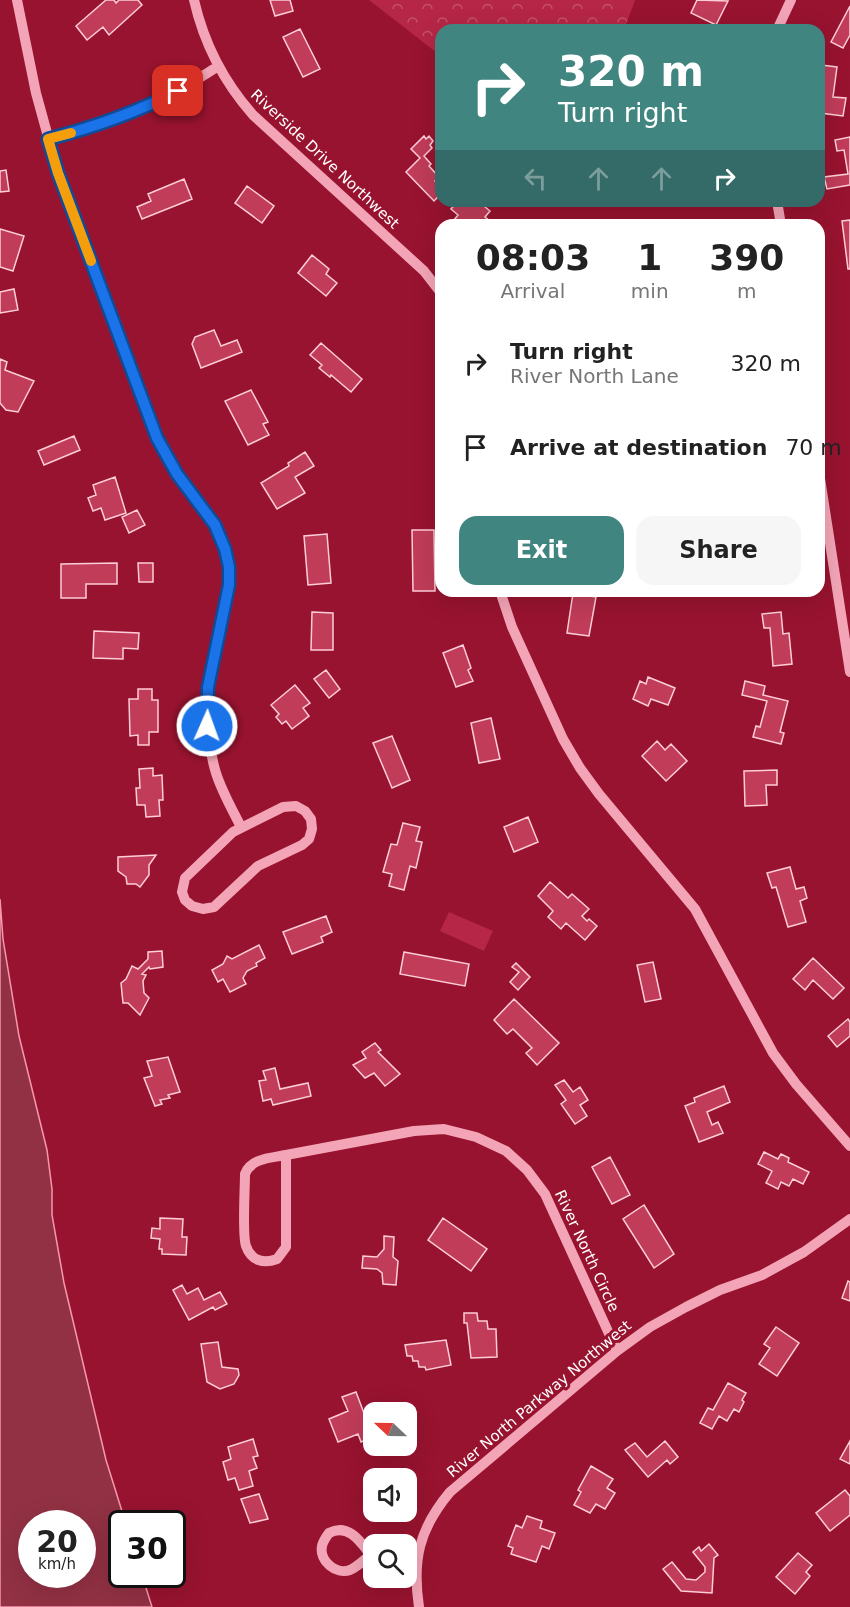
<!DOCTYPE html>
<html lang="en">
<head>
<meta charset="utf-8">
<style>
	:root { --surface:#fff; --page:#f6f6f6; --text:#222; --muted:#767676; --accent:#418581 }
	body { margin:0; font-family:"DejaVu Sans",sans-serif; background:var(--page); color:var(--text); height:100vh; display:flex; flex-direction:column; font-size:22px; white-space:nowrap }
	* { box-sizing:border-box; margin:0 }
	p { font-size:20px; color:var(--muted) }
	.icon { flex:none; width:33px; height:33px; fill:none; stroke:currentColor; stroke-width:2; stroke-linecap:round; stroke-linejoin:round }
	.map { position:relative; flex:1; overflow:hidden }
	.side { position:absolute; left:435px; top:219px; width:390px; height:378px; display:flex; flex-direction:column; background:var(--surface); border-radius:18px; box-shadow:0 6px 24px #0002 }
	.side>* { flex:none }
	.banner { position:absolute; left:435px; top:24px; width:390px; height:183px; border-radius:18px; box-shadow:0 6px 24px #0002; background:#418581; color:#fff; overflow:hidden }
	.needle { width:39px; rotate:292deg }
	.tools { position:absolute; left:363px; top:1402px; display:grid; gap:12px }
	.tools a { display:grid; place-items:center; width:54px; height:54px; border-radius:12px; background:var(--surface); box-shadow:0 6px 24px #0002; font-size:30px }
	.speed { position:absolute; left:18px; top:1510px; display:flex; gap:12px; font-size:30px; font-weight:700; text-align:center }
	.speed>* { display:grid; place-content:center; width:78px; height:78px; border-radius:50%; background:var(--surface); box-shadow:0 6px 24px #0002; line-height:1 }
	.speed small { font-size:15px; font-weight:400 }
	.speed .limit { border:3px solid #111; border-radius:9px; background:#fff; color:#111 }
	.pin { position:absolute; display:grid; place-items:center; width:51px; height:51px; color:#fff; margin:-26px; border-radius:12px; box-shadow:0 3px 9px #0006 }
	.me { position:absolute; width:66px; margin:-33px; rotate:2deg; stroke-linejoin:round; filter:drop-shadow(0 0 4px #0008) }
	.turn { display:flex; align-items:center; gap:21px; height:126px; padding:0 24px; font-size:27px }
	.turn .icon { width:78px; height:78px; stroke-width:2.5 }
	.turn b { display:block; font-size:42px; line-height:51px }
	.lanes { display:flex; align-items:center; height:57px; padding:0 24px; background:#0003; justify-content:center; gap:30px; direction:ltr }
	.lanes .off { opacity:.35 }
	.eta { display:flex; justify-content:space-evenly; align-items:center; height:102px; text-align:center }
	.eta b { font-size:36px; font-weight:700; line-height:42px }
	.action { display:flex; gap:12px; margin-top:auto; padding:12px 24px }
	.action a { flex:1; height:69px; border-radius:18px; background:var(--accent); color:#fff; font-size:24px; font-weight:700; line-height:69px; text-align:center }
	.action a+a { background:var(--page); color:var(--text) }
	ul { padding:0; list-style:none }
	li { display:flex; align-items:center; gap:18px; height:84px; padding:0 24px }
	li div { flex:1 }
	li b { display:block; font-size:22px }
	li em { font-style:normal }
	.map>svg:first-child { display:block }
</style>
</head>
<body>
<div class="map">
<svg width="850" height="1607" viewBox="0 0 850 1607">
	<defs>
		<pattern id="forest-crowns" width="20" height="18" patternUnits="userSpaceOnUse" patternTransform="scale(1.5)"><rect width="20" height="18" fill="#b62646"/><path d="M2 6a3 3 0 1 1 6 0M12 15a3 3 0 1 1 6 0" fill="none" stroke="#c5516b"/></pattern>
	</defs>
	<rect width="100%" height="100%" fill="#98132f"/>
	<path fill="url(#forest-crowns)" d="M369 0H635L624 30H441V56Z"/>
	<path fill="#b62646" d="M449 912 493 931 484 951 440 931Z"/>
	<path fill="#923144" stroke="#f697ae" stroke-width="1.5" fill-rule="evenodd" d="M0 899 3 939 19 1036 47 1150 52 1189V1215L64 1283 106 1460 126 1524H122V1575H142L152 1607H0ZM32 1524H82V1575H32Z"/>
	<path fill="#c03c59" stroke="#fdcdd8" stroke-width="1.5" d="M106 0H114L116 3 119 0H138L142 5 109 35 103 27 87 40 76 26Z
		M270 0H290L293 11 275 16Z
		M697 0 728 1 716 25 691 13Z
		M850 6V35L843 48 831 42Z
		M300 29 320 69 303 77 283 37Z
		M821 65 837 67 833 97 846 98 843 116 820 113 821 100 819 99V80Z
		M424 136 426 139 429 136 433 141 430 145 432 148 424 156 431 164 429 166 439 177 435 181 441 187V194L434 201 406 172 420 158 411 149Z
		M850 137V185L827 189 824 177 848 174 844 150 837 151 835 140Z
		M6 170 9 191 0 192V171Z
		M184 179 192 199 142 219 137 207 151 201 148 194Z
		M247 186 274 206 262 223 235 203Z
		M458 201H469L476 206 479 202 490 211 485 217 495 225H460L454 220 458 215 451 209Z
		M850 220V269H848L842 221Z
		M0 229 24 236 13 271 0 267Z
		M312 255 329 269 326 274 337 283 326 296 298 273Z
		M14 289 18 310 0 313V292Z
		M214 330 221 346 237 340 242 352 201 368 192 344 195 337Z
		M321 343 362 379 351 392 331 375 330 377 319 368 322 365 310 355Z
		M0 359 7 362 5 370 34 381 18 412 6 410 0 403Z
		M251 390 268 422 263 424 269 435 248 445 225 401Z
		M74 436 80 450 44 465 38 451Z
		M305 452 314 466 295 477 305 493 277 509 261 483 289 466 288 463Z
		M115 477 126 513 105 520 101 508 93 511 88 498 96 495 93 485Z
		M137 510 145 525 129 533 122 517Z
		M412 530H434L435 591H413Z
		M327 534 331 583 308 585 304 536Z
		M117 563V584H86V598H61V564Z
		M138 563H153V582H139Z
		M573 593 596 597 589 636 567 633Z
		M312 612 333 613V650H311Z
		M781 612 783 634 789 633 792 664 773 666 770 628H764L762 614Z
		M94 631 139 633 138 649 123 648V659L93 658Z
		M463 645 471 668 468 670 473 681 456 687 443 653Z
		M326 670 340 689 329 698 314 679Z
		M648 677 675 688 668 705 651 699 648 706 633 699 640 681 646 684Z
		M745 681 765 686 763 695 788 701 780 732 784 733 781 744 753 737 756 726 760 727 767 701 742 695Z
		M295 685 310 703 303 708 309 716 292 729 286 721 282 724 276 717 279 714 271 705Z
		M138 689H152V700H158V732H149V745H138V735L130 736 129 699H138Z
		M491 718 500 759 479 763 471 723Z
		M392 736 410 780 392 788 373 743Z
		M657 741 665 750 671 744 687 761 666 781 642 756Z
		M153 768V776L162 775 163 800H159L160 816 146 817 145 805H137L136 788H140L139 769Z
		M777 770V785H766L767 805 745 806 744 771Z
		M528 817 538 842 514 852 504 827Z
		M403 823 420 827 416 841 422 842 416 868 410 866 404 890 389 886 392 874 383 872 391 844 397 845Z
		M156 855 149 865V875L140 887 136 884H127L126 877 118 871V857Z
		M790 867 796 889 804 887 807 898 800 901 806 922 788 927 776 887 772 888 767 873Z
		M550 882 568 898 572 894 589 909 582 916 587 921 589 919 597 926 585 940 566 923 561 929 548 917 553 911 538 896Z
		M326 916 332 932 321 937 323 942 292 954 283 932Z
		M259 945 265 958 256 963 257 966 247 971 243 978 246 984 230 992 223 979 218 982 212 970 223 964 227 956 232 959Z
		M162 951 163 967 150 969 149 967 142 974 146 975 143 981 144 993 149 998 140 1015 128 1003H123L121 983 126 979 132 966 138 969 148 959V952Z
		M404 952 469 964 465 986 400 974Z
		M813 958 844 988 833 999 813 980 805 990 793 979Z
		M653 962 661 999 645 1002 637 965Z
		M516 963 530 977 518 990 510 982 519 972 512 967Z
		M514 999 559 1043 537 1065 526 1053 532 1048 513 1029 507 1034 494 1020Z
		M848 1019 850 1022V1036L837 1047 828 1036Z
		M375 1043 381 1050 378 1052 400 1074 385 1086 374 1073 365 1078 353 1065 366 1058 362 1052Z
		M168 1057 180 1092 168 1095 170 1098 160 1100 162 1104 155 1106 144 1078 152 1076 147 1061Z
		M275 1068 280 1089 308 1083 311 1096 273 1105 271 1099 263 1101 259 1081 266 1080 263 1071Z
		M564 1080 573 1092 580 1087 588 1100 580 1105 587 1116 575 1124 561 1104 566 1100 555 1085Z
		M724 1086 730 1102 707 1112 712 1125 718 1122 723 1133 699 1142 685 1106 695 1102 694 1098Z
		M764 1152 778 1159 781 1154 789 1158 788 1162 809 1172 803 1184 793 1179 789 1186 781 1182 778 1189 766 1183 772 1171 758 1164Z
		M610 1157 630 1195 612 1204 592 1167Z
		M644 1205 674 1254 654 1268 623 1219Z
		M160 1218 183 1219 182 1237H187L186 1255 162 1254V1249H159L160 1239 151 1238 152 1228 160 1229Z
		M443 1218 487 1249 471 1271 428 1240Z
		M384 1236 394 1237 393 1257 398 1261 396 1285 383 1284 382 1273 377 1269 362 1268 363 1256 377 1257 384 1249Z
		M848 1281 850 1282V1301L842 1298Z
		M182 1285 187 1294 198 1288 204 1300 220 1292 227 1304 215 1310 213 1307 189 1320 173 1290Z
		M464 1313H477L478 1321H487L488 1329H496L497 1357 471 1358 467 1323H464Z
		M776 1327 799 1343 777 1376 759 1364 770 1348 764 1344Z
		M446 1340 451 1365 426 1370 425 1367H419L418 1361H413L412 1356H407L405 1345Z
		M218 1342 222 1367 238 1369 239 1375 234 1384 220 1389 207 1382 201 1344Z
		M728 1383 746 1393 742 1400 744 1402 739 1412 734 1409 727 1421 719 1416 712 1429 700 1423 708 1408 713 1410Z
		M356 1392 373 1437 361 1442 358 1434 338 1442 329 1419 348 1411 342 1397Z
		M253 1439 258 1456 253 1457 257 1468 249 1471 253 1486 239 1490 235 1478 228 1480 223 1462 231 1459 228 1447Z
		M665 1441 678 1457 670 1464 667 1460 648 1477 625 1450 635 1443 647 1457Z
		M850 1441V1464L840 1459Z
		M591 1466 613 1479 607 1488 615 1493 605 1509 596 1504 590 1513 574 1505 581 1492 578 1490Z
		M845 1490 850 1496V1515L830 1531 816 1513Z
		M259 1494 268 1519 250 1523 241 1499Z
		M527 1516 542 1521 540 1528 555 1533 549 1549 542 1546 536 1562 511 1554 513 1548 508 1546 516 1525 522 1528Z
		M709 1544 718 1555 714 1558 712 1593 681 1591 663 1569 672 1562 686 1579 696 1580 705 1572V1567L693 1552 699 1547 701 1551Z
		M798 1553 812 1565 806 1572 810 1576 795 1594 776 1577Z"/>
	<g fill="none" stroke-linecap="round" stroke-linejoin="round">
		<path stroke="#f3a5b7" stroke-width="10" d="M17 0 36 93 58 173 157 438C164 450 169 463 177 474 196 505 223 527 228 565 232 588 223 614 218 637 209 683 202 727 216 773 222 792 232 809 241 827
			M194 0C204 44 223 81 253 115L424 271 441 293
			M777 30 791 0
			M48 139C78 131 108 124 136 112 165 100 191 83 217 67
			M777 201 781 225
			M819 472 850 672
			M500 591 512 627 563 739 580 768 599 794 695 909 773 1053 796 1084 850 1146
			M296 806 305 811 311 819 312 829 309 839 302 845 258 866 214 907 203 909 192 906 185 900 182 892 185 878 233 832 283 807Z
			M286 1155 414 1131 444 1129 476 1137 506 1151 527 1170 545 1194 617 1351
			M286 1155V1247L277 1259C264 1264 251 1261 246 1246 242 1235 245 1189 245 1174 251 1158 271 1158 286 1155Z
			M370 1554C360 1541 348 1523 329 1533 326 1537 323 1541 322 1546 319 1561 336 1575 350 1570 359 1566 365 1558 374 1553
			M419 1607C412 1560 419 1529 450 1492L617 1351 650 1327 686 1307 720 1290 762 1275 804 1252 850 1219"/>
	</g>
	<g fill="none" stroke-linecap="round" stroke-linejoin="round">
		<g stroke="#114b97" stroke-width="15">
			<path id="route" d="M178 91C135 113 95 127 48 139L58 173 157 438 177 474 215 525 225 549 229 567V585L208 687 207 726"/>
		</g>
		<use href="#route" stroke="#1a73e8" stroke-width="10"/>
		<path stroke="#f59e0b" stroke-width="10" d="M71 133 48 139 58 173 91 261"/>
	</g>
	<g text-anchor="middle" dominant-baseline="central" stroke-width="6" stroke-linejoin="round" paint-order="stroke">
		<g font-size="15" fill="#fff" stroke="#98132f">
			<text transform="translate(325 159) rotate(43)">Riverside Drive Northwest</text>
			<text transform="translate(587 1251) rotate(65)">River North Circle</text>
			<text transform="translate(539 1399) rotate(-40)">River North Parkway Northwest</text>
		</g>
	</g>
</svg>
<div class="tools">
<a><svg class="needle" viewBox="-14 -14 28 28"><path d="M0-13l5 13h-10z" fill="#e53935"/><path d="M0 13l5-13h-10z" fill="#767676"/></svg></a>
<a><svg class="icon" aria-label="sound" viewBox="0 0 24 24"><path d="M4 9h4l5-4v14l-5-4H4zM17 9q2 3 0 6"/></svg></a>
<a><svg class="icon" aria-label="search" viewBox="0 0 24 24"><circle cx="10" cy="10" r="6"/><path d="M15 15l6 6"/></svg></a>
</div>
<div class="speed"><div>20<small>km/h</small></div><div class="limit">30</div></div>
<div class="pin" style="left:178px;top:91px;background:#d93025"><svg class="icon" aria-label="arrive" viewBox="0 0 24 24"><path d="M6 21V4h12l-3 4 3 4H6"/></svg></div>
<svg class="me" style="left:207px;top:726px" viewBox="-20 -20 40 40"><circle r="17" fill="#1a73e8" stroke="#fff" stroke-width="3"/><path d="M0-11L8 9 0 5-8 9z" fill="#fff"/></svg>
<div class="banner">
<div class="turn"><svg class="icon" aria-label="right" viewBox="0 0 24 24"><path d="M7 20v-9h11M14 6l5 5-5 5"/></svg><div><b>320 m</b>Turn right</div></div>
<div class="lanes"><svg class="icon off" aria-label="left" viewBox="0 0 24 24"><path d="M17 20v-9H6M10 6l-5 5 5 5"/></svg><svg class="icon off" aria-label="ahead" viewBox="0 0 24 24"><path d="M12 20V5M6 11l6-6 6 6"/></svg><svg class="icon off" aria-label="ahead" viewBox="0 0 24 24"><path d="M12 20V5M6 11l6-6 6 6"/></svg><svg class="icon" aria-label="right" viewBox="0 0 24 24"><path d="M7 20v-9h11M14 6l5 5-5 5"/></svg></div>
</div>
<section class="side">
<div class="eta">
<div><b>08:03</b><p>Arrival</p></div>
<div><b>1</b><p>min</p></div>
<div><b>390</b><p>m</p></div>
</div>
<ul>
<li><svg class="icon" aria-label="right" viewBox="0 0 24 24"><path d="M7 20v-9h11M14 6l5 5-5 5"/></svg><div><b>Turn right</b><p>River North Lane</p></div><em>320 m</em></li>
<li><svg class="icon" aria-label="arrive" viewBox="0 0 24 24"><path d="M6 21V4h12l-3 4 3 4H6"/></svg><div><b>Arrive at destination</b></div><em>70 m</em></li>
</ul>
<div class="action"><a>Exit</a><a>Share</a></div>
</section>
</div>
</body>
</html>
